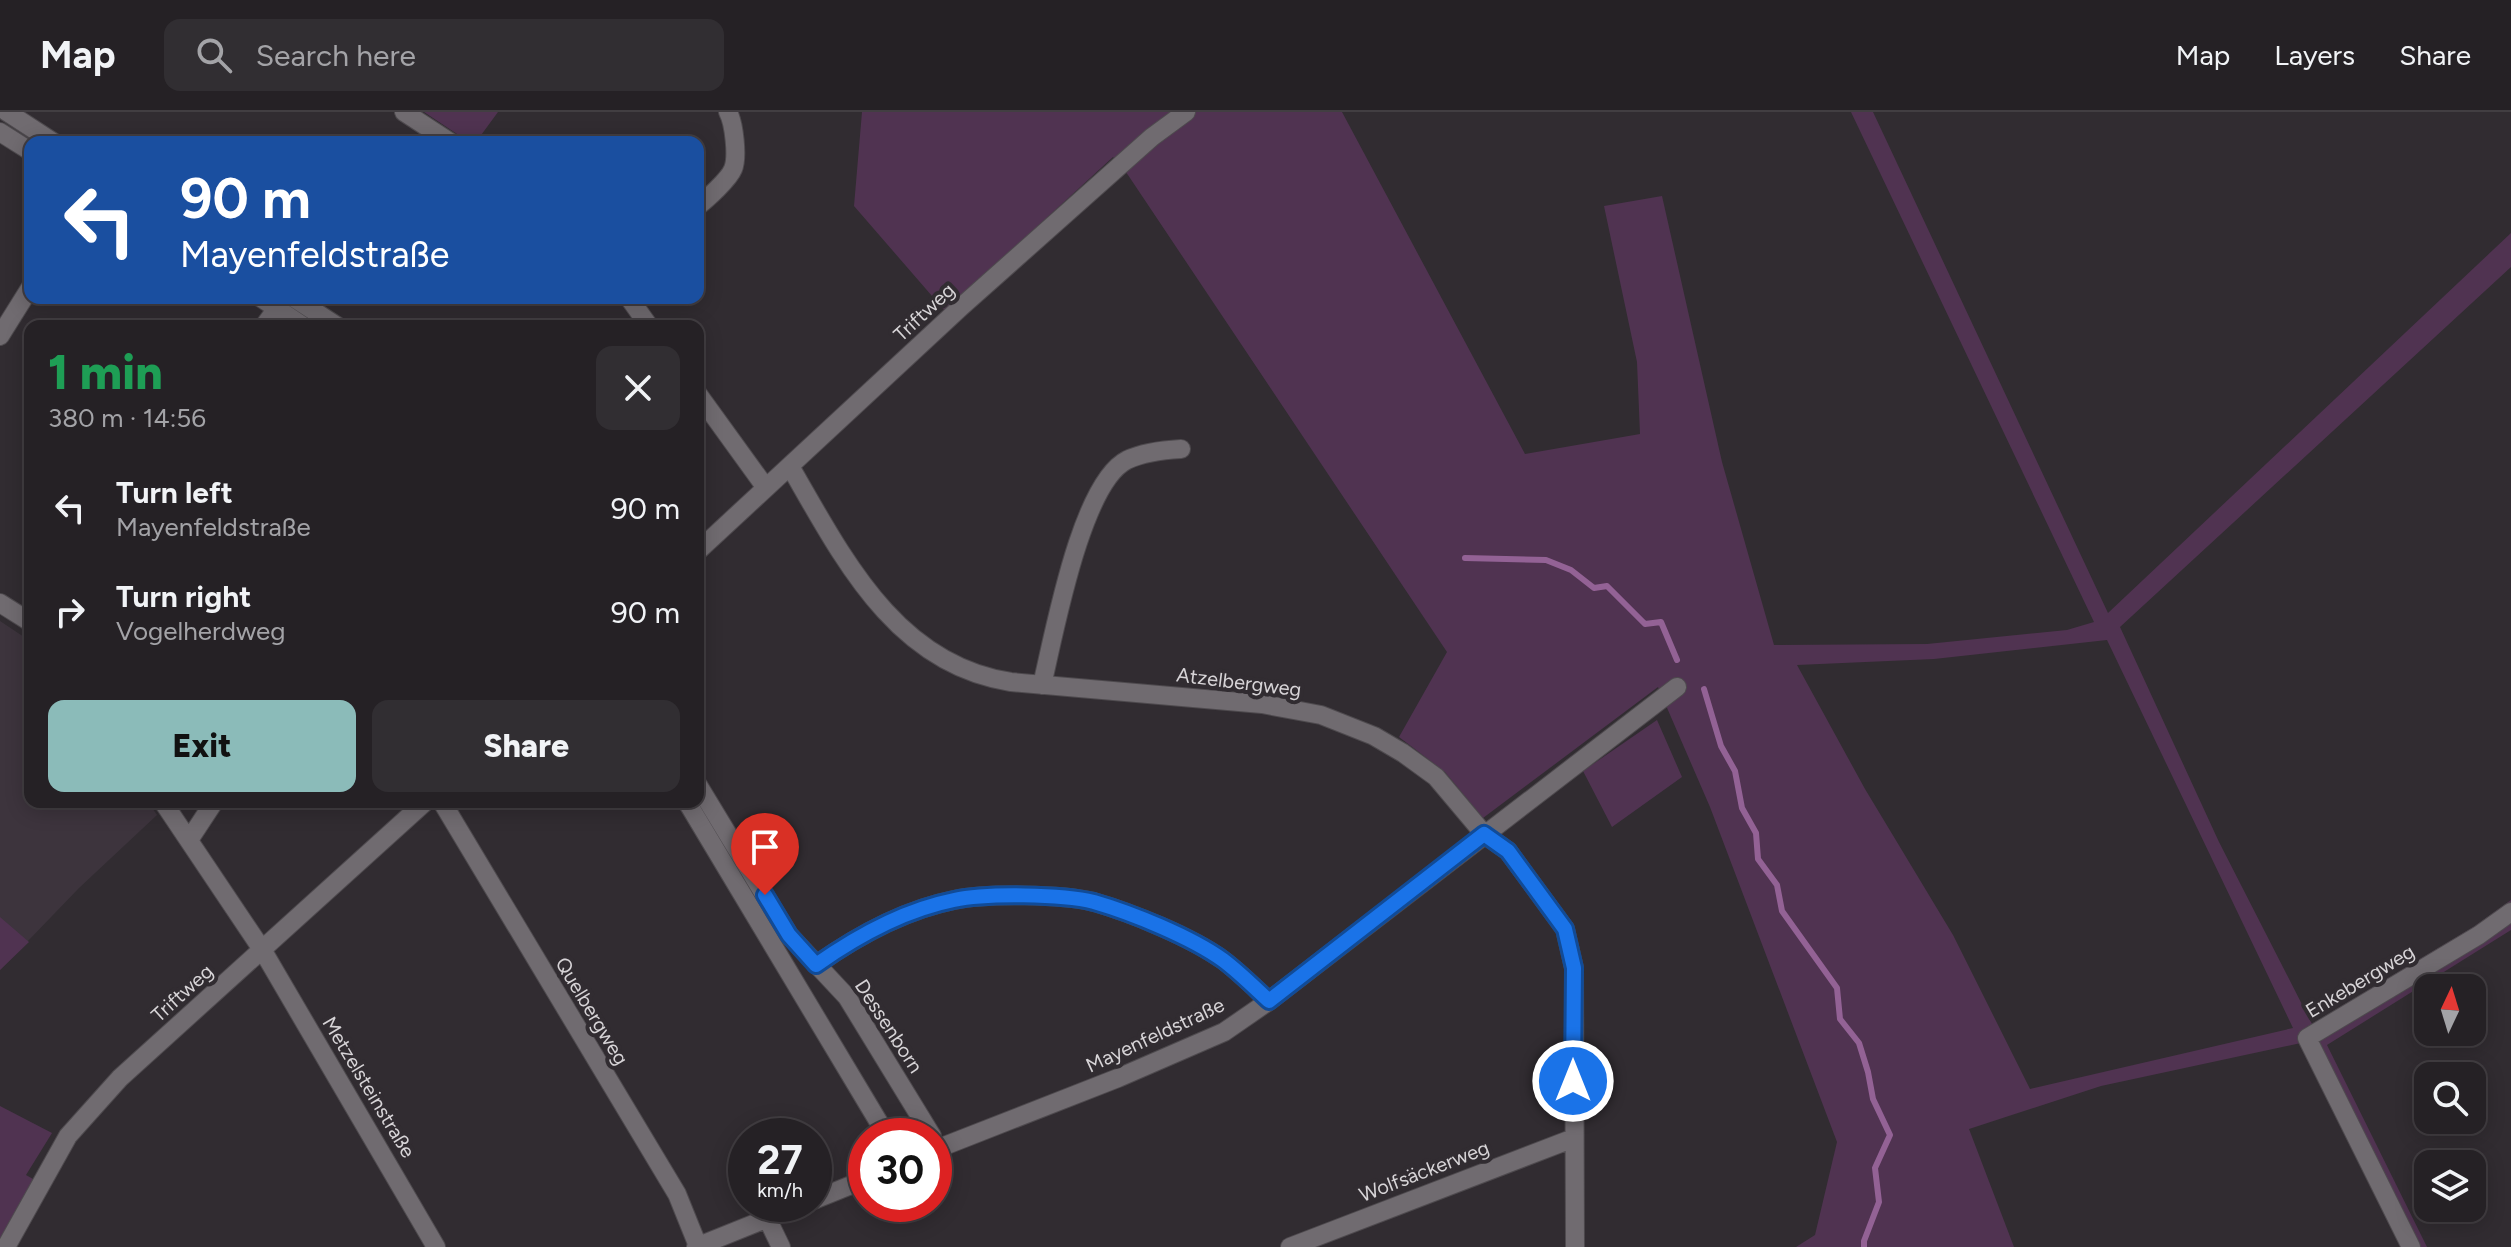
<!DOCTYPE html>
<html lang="en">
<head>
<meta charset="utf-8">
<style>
	:root { --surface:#252125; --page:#312e32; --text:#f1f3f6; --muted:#a3a3a7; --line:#423e42; --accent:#8bbbb9 }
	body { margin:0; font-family:Figtree,sans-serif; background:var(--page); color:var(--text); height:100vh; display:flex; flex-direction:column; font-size:30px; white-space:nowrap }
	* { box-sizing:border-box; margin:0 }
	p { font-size:26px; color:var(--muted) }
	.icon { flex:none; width:44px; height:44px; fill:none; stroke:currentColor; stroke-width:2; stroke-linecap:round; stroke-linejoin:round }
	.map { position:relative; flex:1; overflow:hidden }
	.drawer { position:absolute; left:24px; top:208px; width:680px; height:488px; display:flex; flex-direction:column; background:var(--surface); border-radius:16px; box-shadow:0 4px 20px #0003,0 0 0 2px var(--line) }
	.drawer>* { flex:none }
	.banner { position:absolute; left:24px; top:24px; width:680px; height:168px; border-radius:16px; box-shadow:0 4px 20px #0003,0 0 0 2px var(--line); background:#1a4fa0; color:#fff; overflow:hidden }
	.needle { width:52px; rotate:4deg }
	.tools { position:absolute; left:2414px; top:862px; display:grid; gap:16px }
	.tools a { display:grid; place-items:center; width:72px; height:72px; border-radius:16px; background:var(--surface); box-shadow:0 4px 20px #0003,0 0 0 2px var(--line); font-size:40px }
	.speed { position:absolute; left:728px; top:1006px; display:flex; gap:16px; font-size:40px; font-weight:700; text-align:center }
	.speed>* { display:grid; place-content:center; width:104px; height:104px; border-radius:50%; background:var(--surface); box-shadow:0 4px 20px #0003,0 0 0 2px var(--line); line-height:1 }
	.speed small { font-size:20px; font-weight:400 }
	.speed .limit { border:12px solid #d22; background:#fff; color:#111 }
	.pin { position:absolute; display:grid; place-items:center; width:68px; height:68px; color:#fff; margin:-82px -34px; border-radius:50% 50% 50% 0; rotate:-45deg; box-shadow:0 0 8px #0007 }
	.pin .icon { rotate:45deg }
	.me { position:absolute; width:88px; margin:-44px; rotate:0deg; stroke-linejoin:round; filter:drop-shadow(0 0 6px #0008) }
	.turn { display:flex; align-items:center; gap:28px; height:168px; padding:0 24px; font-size:36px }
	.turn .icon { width:104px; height:104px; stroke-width:2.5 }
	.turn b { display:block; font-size:56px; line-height:68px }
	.round { display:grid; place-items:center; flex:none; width:84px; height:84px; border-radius:16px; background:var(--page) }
	.overview { display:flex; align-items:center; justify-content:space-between; height:136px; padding:0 24px }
	h1 { font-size:48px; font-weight:800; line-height:60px; color:#1e9e55 }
	.cta { display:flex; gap:16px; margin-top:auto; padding:16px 24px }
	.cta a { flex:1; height:92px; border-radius:16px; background:var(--accent); color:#111; font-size:32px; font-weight:800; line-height:92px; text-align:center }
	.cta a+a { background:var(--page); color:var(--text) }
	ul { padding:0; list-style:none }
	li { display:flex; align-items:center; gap:24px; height:104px; padding:0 24px }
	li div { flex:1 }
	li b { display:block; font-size:30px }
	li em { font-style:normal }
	header { display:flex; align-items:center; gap:48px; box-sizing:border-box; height:112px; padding:0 40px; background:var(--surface); border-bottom:2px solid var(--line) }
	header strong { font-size:38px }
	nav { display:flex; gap:44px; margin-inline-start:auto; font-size:28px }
	.search { width:560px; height:72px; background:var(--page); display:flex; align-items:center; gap:20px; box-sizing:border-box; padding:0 28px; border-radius:16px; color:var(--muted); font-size:30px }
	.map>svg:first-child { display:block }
</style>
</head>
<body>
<header>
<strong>Map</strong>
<div class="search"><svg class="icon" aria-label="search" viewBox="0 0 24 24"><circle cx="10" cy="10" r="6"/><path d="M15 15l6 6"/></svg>Search here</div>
<nav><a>Map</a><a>Layers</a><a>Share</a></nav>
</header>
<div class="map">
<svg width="2511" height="1135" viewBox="0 0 2511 1135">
	<rect width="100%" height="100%" fill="#312c31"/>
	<path fill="#3d343d" d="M0 509 30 529V690H148L157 703 79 776 0 858Z"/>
	<path fill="#503351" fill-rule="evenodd" d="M424 0H498L476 30H469Z
		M862 0H1342L1525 342 1640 322 1637 250 1604 94 1662 84 1722 350 1774 533 1927 532 2067 518 2094 510 1851 0H1873L2108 501 2511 121V155L2120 515 2219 730 2312 912 2475 814 2511 788V818L2327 933 2427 1135H2401L2301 931 2101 974 1969 1017 2014 1135H1796L1815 1123 1837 1030 1710 695 1658 575 1483 706 1445 660 1399 625 1447 540 1128 63 1113 45 945 199 854 94ZM2107 528 2293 916 2030 977 1953 823 1865 677 1797 553 1934 547Z
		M1657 608 1682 665 1612 715 1583 659Z
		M0 805 29 830 0 858Z
		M0 994 52 1021 26 1063 33 1067 0 1132Z"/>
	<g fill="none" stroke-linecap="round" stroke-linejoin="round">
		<path stroke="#936295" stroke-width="6" d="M1465 446 1546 448 1571 458 1594 476 1607 474 1645 512 1661 510 1677 548
			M1704 577 1721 634 1735 659 1742 696 1756 721 1758 747 1777 773 1782 799 1837 876 1840 907 1859 931 1868 960 1873 987 1890 1023 1875 1056 1879 1090 1864 1129V1135"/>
		<g stroke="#4e4a4e" stroke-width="20">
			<path id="street" d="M7 0 53 30
				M404 0 450 30
				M0 20 30 39
				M698 94C707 87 729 67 733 57 738 45 734 11 728 0
				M261 186 303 214
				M294 186 337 214
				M629 186 649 214
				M264 214 277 196
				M0 224 30 176
				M698 282 766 376
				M791 356C843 446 896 553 1011 570L1262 592 1321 603 1374 624 1403 641 1436 665 1484 722 1508 739 1565 817 1574 856 1575 1135
				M698 439 961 195 1152 25 1186 0
				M0 491 30 510
				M1042 573C1054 523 1081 371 1127 348 1144 340 1163 338 1181 337
				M698 673 789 823 847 885 932 1024
				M163 690 263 839 436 1135
				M442 690 677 1082 698 1134
				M687 690 887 1024
				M189 728 214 690
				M816 853C857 824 904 798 954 788 986 781 1063 782 1094 790 1132 801 1191 825 1223 848 1239 860 1254 875 1269 889
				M934 1038 1118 966 1224 920 1269 889 1677 575
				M814 1088 866 1067
				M767 1106 781 1135
				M6 1135 68 1024 120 966 425 690
				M696 1135 803 1092
				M1290 1135 1574 1026
				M2411 1135 2307 926 2479 823 2511 800"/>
		</g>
		<use href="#street" stroke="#706b70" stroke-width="18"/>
	</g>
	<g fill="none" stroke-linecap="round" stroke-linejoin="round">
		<g stroke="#114b97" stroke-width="20">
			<path id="route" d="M765 783 789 823 816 853C857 824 904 798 954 788 986 781 1062 782 1094 790 1132 801 1191 825 1223 848 1239 860 1254 875 1269 889L1484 722 1508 739 1565 817 1574 856 1573 969"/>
		</g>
		<use href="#route" stroke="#1a73e8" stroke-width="14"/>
	</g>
	<g text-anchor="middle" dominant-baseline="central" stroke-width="8" stroke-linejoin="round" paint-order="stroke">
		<g font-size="20" fill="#d7d4d7" stroke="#312c31">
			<text transform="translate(924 200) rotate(-43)">Triftweg</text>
			<text transform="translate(1239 570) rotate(7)">Atzelbergweg</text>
			<text transform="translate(2360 869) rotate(-31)">Enkebergweg</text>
			<text transform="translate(182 881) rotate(-42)">Triftweg</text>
			<text transform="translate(592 899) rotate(59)">Quelbergweg</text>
			<text transform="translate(889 914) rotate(57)">Dessenborn</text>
			<text transform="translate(1155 923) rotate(-25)">Mayenfeldstraße</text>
			<text transform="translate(369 975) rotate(59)">Metzelsteinstraße</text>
			<text transform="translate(1424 1059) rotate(-21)">Wolfsäckerweg</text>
		</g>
	</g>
</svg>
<div class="tools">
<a><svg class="needle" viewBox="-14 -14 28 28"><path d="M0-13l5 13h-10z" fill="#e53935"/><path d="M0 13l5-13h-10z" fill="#a3a3a7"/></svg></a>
<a><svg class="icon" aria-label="search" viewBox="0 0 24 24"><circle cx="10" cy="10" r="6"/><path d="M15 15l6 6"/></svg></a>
<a><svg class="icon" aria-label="layers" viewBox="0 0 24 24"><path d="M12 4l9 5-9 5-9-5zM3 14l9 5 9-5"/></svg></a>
</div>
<div class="speed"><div>27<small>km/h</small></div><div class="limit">30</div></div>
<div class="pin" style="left:765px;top:783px;background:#d93025"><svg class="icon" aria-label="arrive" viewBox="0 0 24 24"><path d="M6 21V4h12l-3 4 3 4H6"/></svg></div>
<svg class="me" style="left:1573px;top:969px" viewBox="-20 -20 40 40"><circle r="17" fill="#1a73e8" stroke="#fff" stroke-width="3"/><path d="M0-11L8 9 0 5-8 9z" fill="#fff"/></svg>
<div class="banner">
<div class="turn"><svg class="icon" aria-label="left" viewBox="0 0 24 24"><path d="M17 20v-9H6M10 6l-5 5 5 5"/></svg><div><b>90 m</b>Mayenfeldstraße</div></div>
</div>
<section class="drawer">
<div class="overview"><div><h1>1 min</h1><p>380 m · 14:56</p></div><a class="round"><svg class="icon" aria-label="close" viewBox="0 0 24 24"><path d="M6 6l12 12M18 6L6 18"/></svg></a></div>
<ul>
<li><svg class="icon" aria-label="left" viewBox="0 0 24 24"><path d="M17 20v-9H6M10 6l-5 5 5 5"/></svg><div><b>Turn left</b><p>Mayenfeldstraße</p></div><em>90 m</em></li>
<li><svg class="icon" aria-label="right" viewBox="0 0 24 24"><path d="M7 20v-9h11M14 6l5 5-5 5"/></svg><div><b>Turn right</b><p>Vogelherdweg</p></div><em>90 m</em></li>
</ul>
<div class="cta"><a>Exit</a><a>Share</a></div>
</section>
</div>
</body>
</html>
